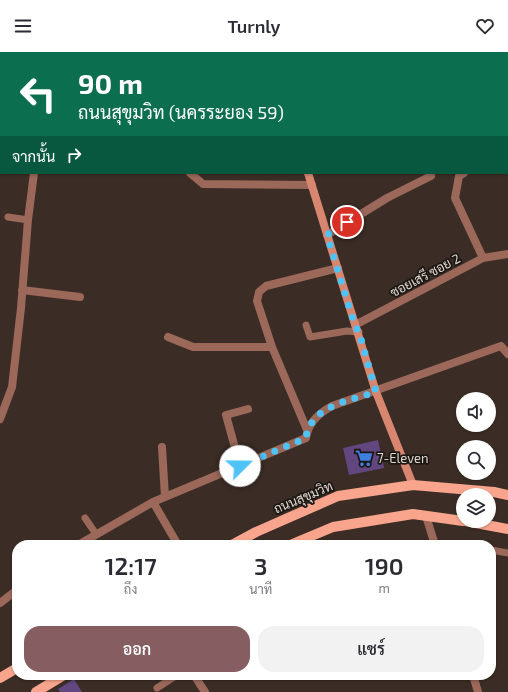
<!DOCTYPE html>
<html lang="th">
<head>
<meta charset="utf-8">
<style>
	:root { --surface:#fff; --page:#f2f2f3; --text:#2b2b33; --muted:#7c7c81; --accent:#865d61 }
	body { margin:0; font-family:"Exo 2",Sarabun,sans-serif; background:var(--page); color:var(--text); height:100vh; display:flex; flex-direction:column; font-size:15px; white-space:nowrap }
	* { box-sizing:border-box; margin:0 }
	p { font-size:13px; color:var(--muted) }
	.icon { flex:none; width:22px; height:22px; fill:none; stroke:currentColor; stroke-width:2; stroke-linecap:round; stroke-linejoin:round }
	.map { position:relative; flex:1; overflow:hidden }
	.drawer { position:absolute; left:12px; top:488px; width:484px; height:140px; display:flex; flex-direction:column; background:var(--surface); border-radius:16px; box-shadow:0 1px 3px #0004 }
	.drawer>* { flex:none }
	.top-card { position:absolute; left:0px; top:0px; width:508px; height:122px; box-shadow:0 1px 3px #0004; background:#0b6e4f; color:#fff; overflow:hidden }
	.buttons { position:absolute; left:456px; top:340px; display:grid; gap:8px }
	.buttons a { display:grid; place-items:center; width:40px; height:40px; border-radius:50%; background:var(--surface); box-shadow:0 1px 3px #0004; font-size:20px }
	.pin { position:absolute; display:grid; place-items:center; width:34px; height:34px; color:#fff; margin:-17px; border:2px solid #fff; border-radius:50%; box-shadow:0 1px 4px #0007 }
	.me { position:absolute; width:44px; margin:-22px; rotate:68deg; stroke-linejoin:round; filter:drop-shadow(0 0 3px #0008) }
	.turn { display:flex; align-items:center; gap:14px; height:84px; padding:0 12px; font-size:18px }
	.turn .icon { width:52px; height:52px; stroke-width:2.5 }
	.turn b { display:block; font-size:28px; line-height:34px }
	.then { display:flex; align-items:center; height:38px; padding:0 12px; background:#0003; gap:8px; font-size:15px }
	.eta { display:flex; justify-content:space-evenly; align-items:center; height:68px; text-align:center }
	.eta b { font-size:24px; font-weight:600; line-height:28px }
	.primary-button { display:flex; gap:8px; margin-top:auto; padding:8px 12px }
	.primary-button a { flex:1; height:46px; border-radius:16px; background:var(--accent); color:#fff; font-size:16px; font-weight:600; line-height:46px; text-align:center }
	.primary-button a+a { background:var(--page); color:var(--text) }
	header { display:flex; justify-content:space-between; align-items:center; height:52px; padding:0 12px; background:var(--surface); font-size:18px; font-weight:600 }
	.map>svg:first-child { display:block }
</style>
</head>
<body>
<header><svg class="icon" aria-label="menu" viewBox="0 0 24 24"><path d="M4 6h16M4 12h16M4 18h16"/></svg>Turnly<svg class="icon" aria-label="heart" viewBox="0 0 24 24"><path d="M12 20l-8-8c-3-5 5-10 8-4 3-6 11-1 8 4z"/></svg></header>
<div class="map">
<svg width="508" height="640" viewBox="0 0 508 640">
	<rect width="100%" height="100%" fill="#3b2d25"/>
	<path fill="#61467f" d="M378 388 384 416 349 423 343 396Z
		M74 627 82 640H60L58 637Z"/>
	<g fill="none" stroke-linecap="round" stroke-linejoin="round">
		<path stroke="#9b685a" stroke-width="7" d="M8 165 28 168
			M306 273 310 285 347 279 359 280
			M85 466 96 482
			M491 498 508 501
			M157 636 177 623"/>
		<path stroke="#9b685a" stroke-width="8" d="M47 1 48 0
			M60 1V0
			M0 27H1
			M507 109 508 108
			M190 121 203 132 312 133
			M464 121 459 124 455 146 483 206
			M327 183 387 146 431 124
			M22 238 80 245
			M355 273 483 206 508 202
			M168 285 193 295H272
			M0 367 12 335 21 256 28 168 34 121
			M307 378 272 295 257 249 259 240 266 234 338 216
			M162 395 165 445
			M240 414 226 363 248 357
			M153 450 178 493
			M426 464 435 493
			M78 493 153 450 306 386C308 371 319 361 332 354L501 294 508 302
			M0 551 17 538
			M194 623 205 640
			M473 623 478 640"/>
		<path stroke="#d88670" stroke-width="8" d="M275 0V1
			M308 121 376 340 413 433"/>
		<path stroke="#f9a58d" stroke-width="10" d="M465 469 508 477
			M232 493 256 480 338 444 413 433 494 440 508 443
			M290 493 333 475 413 462 463 469
			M0 626 17 616
			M36 640 64 623"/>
	</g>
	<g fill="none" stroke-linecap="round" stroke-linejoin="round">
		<path stroke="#4fc3f7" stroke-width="7" stroke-dasharray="0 12.6" d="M240 414 306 386C310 354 351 348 376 340L359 280 355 274 327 183 347 170"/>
	</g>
	<defs>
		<g id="supermarket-bare" transform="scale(1.38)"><path d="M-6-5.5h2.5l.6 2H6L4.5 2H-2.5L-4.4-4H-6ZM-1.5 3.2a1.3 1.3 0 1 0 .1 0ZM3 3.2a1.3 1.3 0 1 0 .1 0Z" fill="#3f7fe0" stroke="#1d1713" stroke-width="2.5" paint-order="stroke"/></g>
	</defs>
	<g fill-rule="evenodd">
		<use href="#supermarket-bare" x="364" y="406"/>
	</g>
	<g text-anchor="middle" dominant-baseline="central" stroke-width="3.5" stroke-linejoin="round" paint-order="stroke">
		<g font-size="13" fill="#dfd6d1" stroke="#1d1713">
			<text transform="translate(425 223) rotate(-28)">ซอยเสรี ซอย 2</text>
			<text transform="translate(303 445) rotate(-23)">ถนนสุขุมวิท</text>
		</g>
		<g font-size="13" fill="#dfd6d1" stroke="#1d1713" text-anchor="start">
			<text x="377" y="406">7-Eleven</text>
		</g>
	</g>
</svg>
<div class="buttons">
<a><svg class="icon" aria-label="sound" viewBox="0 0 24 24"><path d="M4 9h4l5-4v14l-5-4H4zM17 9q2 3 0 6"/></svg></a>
<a><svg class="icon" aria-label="search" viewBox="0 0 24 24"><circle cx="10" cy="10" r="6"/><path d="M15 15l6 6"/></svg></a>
<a><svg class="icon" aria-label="layers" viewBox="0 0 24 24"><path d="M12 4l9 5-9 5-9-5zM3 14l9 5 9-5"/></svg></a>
</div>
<div class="pin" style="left:347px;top:170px;background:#d93025"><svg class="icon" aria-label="arrive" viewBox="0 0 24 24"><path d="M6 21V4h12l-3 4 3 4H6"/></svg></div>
<svg class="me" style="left:240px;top:414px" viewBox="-20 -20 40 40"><circle r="19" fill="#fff"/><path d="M0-13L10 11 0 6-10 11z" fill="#4fc3f7"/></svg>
<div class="top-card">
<div class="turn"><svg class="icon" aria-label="left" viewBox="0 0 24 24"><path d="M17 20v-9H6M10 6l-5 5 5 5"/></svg><div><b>90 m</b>ถนนสุขุมวิท (นครระยอง 59)</div></div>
<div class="then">จากนั้น<svg class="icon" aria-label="right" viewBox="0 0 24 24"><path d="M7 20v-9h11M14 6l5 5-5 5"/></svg></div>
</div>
<section class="drawer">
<div class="eta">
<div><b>12:17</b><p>ถึง</p></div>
<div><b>3</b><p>นาที</p></div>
<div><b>190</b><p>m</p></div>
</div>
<div class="primary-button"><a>ออก</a><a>แชร์</a></div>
</section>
</div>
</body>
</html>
